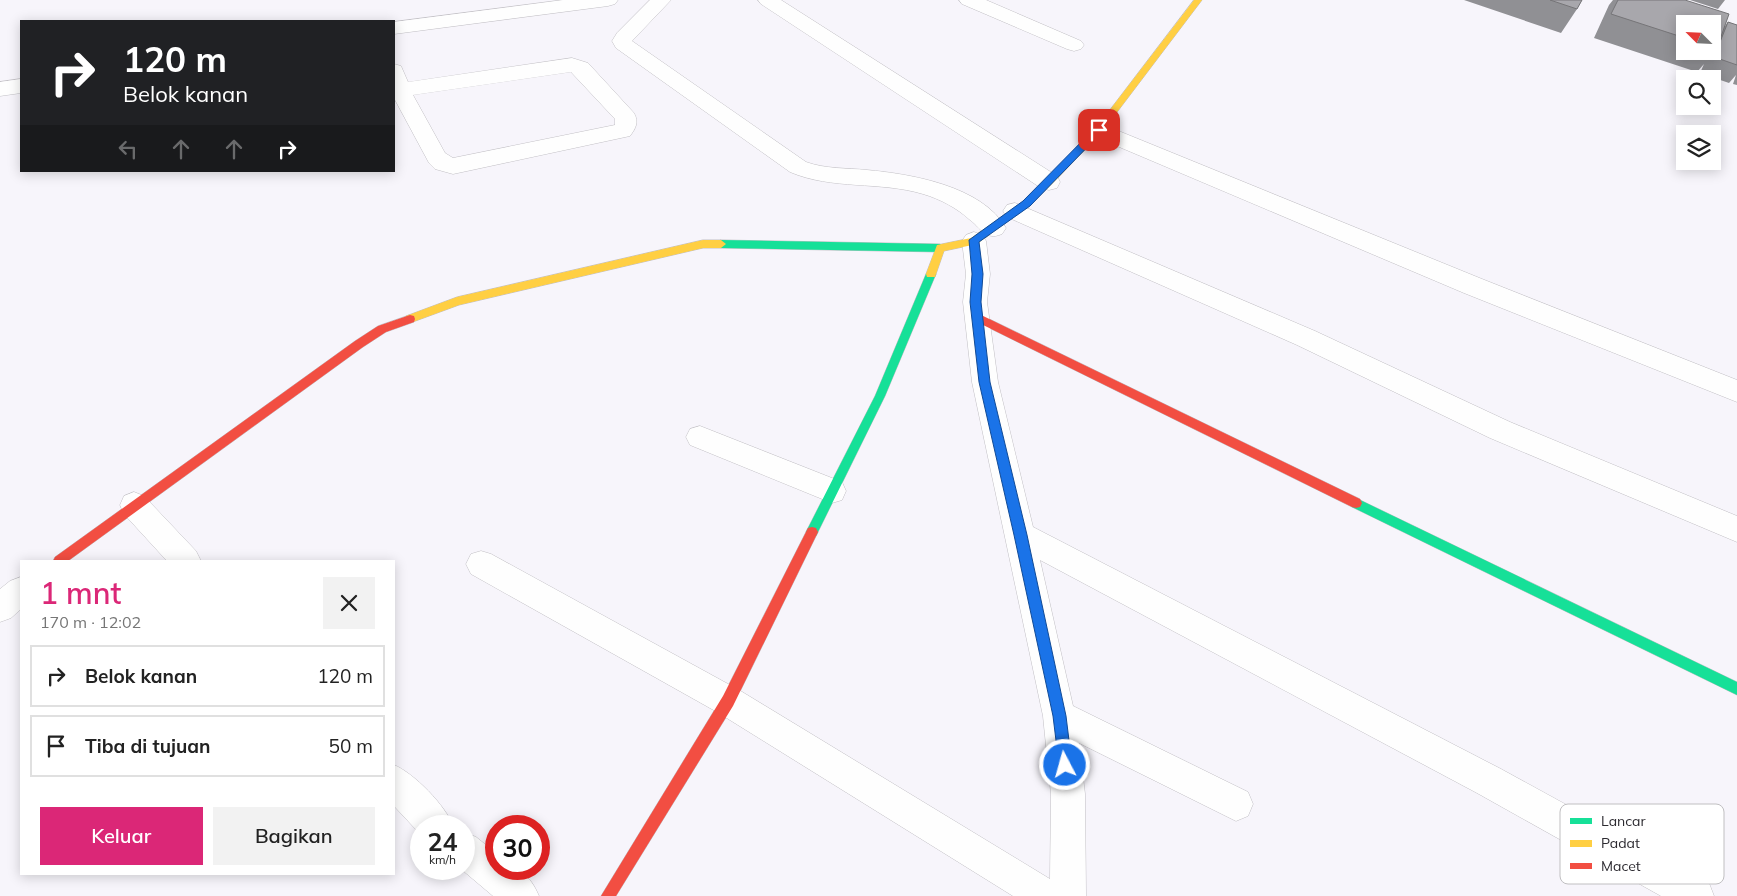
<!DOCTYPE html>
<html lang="id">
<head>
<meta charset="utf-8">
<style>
	:root { --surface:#fff; --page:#f2f2f2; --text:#222; --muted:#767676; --line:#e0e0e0; --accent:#db2777 }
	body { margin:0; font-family:Mulish,sans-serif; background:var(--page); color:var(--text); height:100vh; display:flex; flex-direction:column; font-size:19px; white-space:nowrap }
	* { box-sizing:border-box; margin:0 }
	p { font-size:16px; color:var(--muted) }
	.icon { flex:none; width:28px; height:28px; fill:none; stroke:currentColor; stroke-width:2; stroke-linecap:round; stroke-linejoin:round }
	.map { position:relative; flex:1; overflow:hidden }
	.sheet { position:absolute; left:20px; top:560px; width:375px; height:315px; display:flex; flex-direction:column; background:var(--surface); border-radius:0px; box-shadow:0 2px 12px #0003 }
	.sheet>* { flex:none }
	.banner { position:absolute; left:20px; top:20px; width:375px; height:152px; border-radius:0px; box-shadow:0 2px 12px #0003; background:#202124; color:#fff; overflow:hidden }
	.needle { width:32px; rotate:294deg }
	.fabs { position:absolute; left:1676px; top:15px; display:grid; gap:10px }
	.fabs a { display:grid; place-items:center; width:45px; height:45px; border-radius:0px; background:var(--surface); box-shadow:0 2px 12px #0003; font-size:25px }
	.speed { position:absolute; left:410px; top:815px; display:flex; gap:10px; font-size:25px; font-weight:700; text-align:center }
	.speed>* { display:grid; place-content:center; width:65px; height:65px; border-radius:50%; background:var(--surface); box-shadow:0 2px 12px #0003; line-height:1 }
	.speed small { font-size:12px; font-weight:400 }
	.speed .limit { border:8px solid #d22; background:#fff; color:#111 }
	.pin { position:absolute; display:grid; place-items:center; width:42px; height:42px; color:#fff; margin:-21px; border-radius:10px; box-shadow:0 2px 8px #0006 }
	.me { position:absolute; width:55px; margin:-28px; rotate:354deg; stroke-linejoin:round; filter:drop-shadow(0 0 4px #0008) }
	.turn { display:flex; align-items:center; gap:18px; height:105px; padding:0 20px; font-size:22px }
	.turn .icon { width:65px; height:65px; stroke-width:2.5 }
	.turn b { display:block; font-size:35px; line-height:42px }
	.lanes { display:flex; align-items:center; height:48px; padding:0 20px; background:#0003; justify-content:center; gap:25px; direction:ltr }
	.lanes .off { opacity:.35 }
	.round { display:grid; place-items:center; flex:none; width:52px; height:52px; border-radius:0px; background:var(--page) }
	.overview { display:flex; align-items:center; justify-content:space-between; height:85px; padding:0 20px }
	h1 { font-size:30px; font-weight:600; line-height:38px; color:var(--accent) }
	.action { display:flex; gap:10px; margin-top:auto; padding:10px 20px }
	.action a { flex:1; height:58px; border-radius:0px; background:var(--accent); color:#fff; font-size:20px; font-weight:600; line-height:58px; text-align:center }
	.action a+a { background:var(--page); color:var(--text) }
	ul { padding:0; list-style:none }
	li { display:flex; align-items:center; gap:15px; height:62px; margin:0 10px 8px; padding:0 10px; border:2px solid var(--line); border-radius:0px }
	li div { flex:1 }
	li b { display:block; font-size:19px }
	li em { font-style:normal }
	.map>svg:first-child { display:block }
</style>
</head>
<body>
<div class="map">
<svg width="1737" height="896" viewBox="0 0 1737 896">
	<rect width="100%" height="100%" fill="#f7f5fb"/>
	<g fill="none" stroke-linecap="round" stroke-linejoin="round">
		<g stroke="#c1bfc4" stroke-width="1">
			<path id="street" d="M563 0H618L615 4 608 6 394 34V22Z
				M650 0H671L632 41 806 162C825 169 847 168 867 170 911 174 982 186 1006 228L1002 234C997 236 993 237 988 235 981 232 976 224 970 220 957 208 940 199 923 194 880 181 832 190 790 172L616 48 612 41 617 33Z
				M758 0H781L1057 176 1060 182 1057 188 1049 190 1041 188 761 4Z
				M959 0H986L1081 41 1084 45 1081 49 1074 51 1067 49 962 4Z
				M572 58 588 63 634 113C639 122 636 128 630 136L453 174 435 169 429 163 394 98V64L401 66 408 82ZM571 72 615 119V125L453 158 445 153 413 95Z
				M21 79V93L0 96V82Z
				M1099 123 1482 279 1737 380V402L1464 293 1091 135 1088 130 1091 125Z
				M1015 203 1315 331 1510 422 1737 516V542L1490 438 1297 345 1007 217 1003 211 1007 205Z
				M974 232 982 235 986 241 990 274 987 302 998 382 1033 527 1501 769 1709 883 1714 896H1661L1477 793 1040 560 1073 706 1248 792 1253 804 1248 816 1236 821 1079 743 1085 794 1086 896H1013L717 712 471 574 466 564 471 554 481 551 491 554 739 690 1050 879 1051 794 1043 716 972 382 963 302 966 274 962 241 966 235Z
				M700 426 842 482 846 491 842 500 832 503 690 445 686 437 690 429Z
				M134 492 144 496 196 551 201 561H167L124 514 120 505 124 496Z
				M21 577V609L11 618 0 622V589L10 581Z
				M394 765C414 773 446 806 453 826H421V835L394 806Z
				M464 832 476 837 496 853V869C520 869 529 873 539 896H493L461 869H464Z"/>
		</g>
		<g stroke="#c1bfc4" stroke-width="1">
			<path id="fast" d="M721 240 940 244 945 248 940 252 721 248 716 244Z
				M931 270 936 274 885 396 816 536 812 537 808 536 806 532 808 528 875 396 926 274Z
				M1356 498 1737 682V695L1352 507 1350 503 1352 499Z"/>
		</g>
		<g stroke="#c1bfc4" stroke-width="1">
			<path id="slow" d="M1194 0H1202L1102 132 1052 184 1030 205 977 244 944 251 935 277H927L926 274 937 245 971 238 1024 201 1046 180 1096 128Z
				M703 240H721L726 244 721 248H703L459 305 410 323 405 319 406 316 457 297Z"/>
		</g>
		<g stroke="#c1bfc4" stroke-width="1">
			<path id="jam" d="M977 313 1360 499 1362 503 1360 507 1356 508 1352 507 973 320 972 317 973 314Z
				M410 315 414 316 415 319 414 322 386 332 363 347 68 561H53L55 557 355 341 378 326Z
				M812 527 816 528 818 532 733 706 616 896H601L723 696 808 528Z"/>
		</g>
		<use href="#street" fill="#fefefe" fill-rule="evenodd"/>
		<use href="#fast" fill="#16e098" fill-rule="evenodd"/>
		<use href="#slow" fill="#ffcf43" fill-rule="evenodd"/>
		<use href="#jam" fill="#f24e42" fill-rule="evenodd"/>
	</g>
	<path fill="#909094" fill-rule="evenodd" d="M1464 0H1582L1577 9 1561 33Z
		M1613 0H1618L1725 26 1728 22 1737 25V85L1733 84 1736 75 1729 83 1700 73 1704 64 1697 72 1594 38 1609 5ZM1685 24H1712V51H1685Z
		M1690 0H1725L1718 9Z"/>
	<path fill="#a8a7ac" stroke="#767578" d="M1550 0H1582L1577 9Z
		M1618 0H1685L1729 14 1717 48 1712 47V24H1685V38L1611 14Z
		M1728 22 1737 25V65L1714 57Z"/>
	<path fill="#1a73e8" stroke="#114b97" d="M1096 127H1099L1104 130 1030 206 979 242 983 274 981 302 990 382 1027 535 1066 716 1072 765 1070 770 1065 772 1061 770 1059 765 1053 716 1014 535 979 382 970 302 972 274 969 240 1023 201Z"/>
	<rect x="1560" y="804" width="164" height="80" rx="8" fill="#fff" stroke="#c0bfc1" stroke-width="1"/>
	<rect x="1570" y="818" width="22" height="6" fill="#16e098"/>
	<rect x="1570" y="840" width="22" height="7" fill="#ffcf43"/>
	<rect x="1570" y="863" width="22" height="6" fill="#f24e42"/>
	<g font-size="14" fill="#2c2a30">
		<text x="1601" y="826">Lancar</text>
		<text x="1601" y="848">Padat</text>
		<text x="1601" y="871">Macet</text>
	</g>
</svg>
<div class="fabs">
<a><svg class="needle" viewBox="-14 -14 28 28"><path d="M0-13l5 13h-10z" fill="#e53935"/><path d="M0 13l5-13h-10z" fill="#767676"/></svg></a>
<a><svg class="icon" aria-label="search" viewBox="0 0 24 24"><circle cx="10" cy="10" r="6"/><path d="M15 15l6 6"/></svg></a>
<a><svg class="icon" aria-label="layers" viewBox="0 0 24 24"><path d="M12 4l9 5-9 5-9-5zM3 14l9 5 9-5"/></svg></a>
</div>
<div class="speed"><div>24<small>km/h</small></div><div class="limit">30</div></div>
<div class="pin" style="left:1099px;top:130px;background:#d93025"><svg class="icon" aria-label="arrive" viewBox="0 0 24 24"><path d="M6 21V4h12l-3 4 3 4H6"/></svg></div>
<svg class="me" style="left:1065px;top:765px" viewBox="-20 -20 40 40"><circle r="17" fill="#1a73e8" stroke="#fff" stroke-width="3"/><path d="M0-11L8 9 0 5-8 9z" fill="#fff"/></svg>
<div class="banner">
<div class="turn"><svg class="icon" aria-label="right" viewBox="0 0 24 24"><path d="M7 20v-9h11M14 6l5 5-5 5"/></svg><div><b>120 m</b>Belok kanan</div></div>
<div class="lanes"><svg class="icon off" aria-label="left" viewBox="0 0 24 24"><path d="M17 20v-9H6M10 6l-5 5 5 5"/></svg><svg class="icon off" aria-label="ahead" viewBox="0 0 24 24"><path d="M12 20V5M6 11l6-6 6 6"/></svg><svg class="icon off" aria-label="ahead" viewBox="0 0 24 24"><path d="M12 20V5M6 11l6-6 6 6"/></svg><svg class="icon" aria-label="right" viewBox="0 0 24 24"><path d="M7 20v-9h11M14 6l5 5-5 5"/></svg></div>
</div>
<section class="sheet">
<div class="overview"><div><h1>1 mnt</h1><p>170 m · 12:02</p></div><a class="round"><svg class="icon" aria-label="close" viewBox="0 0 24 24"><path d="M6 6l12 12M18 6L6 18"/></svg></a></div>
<ul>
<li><svg class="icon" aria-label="right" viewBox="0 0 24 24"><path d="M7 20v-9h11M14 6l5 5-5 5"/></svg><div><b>Belok kanan</b></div><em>120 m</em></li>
<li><svg class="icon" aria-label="arrive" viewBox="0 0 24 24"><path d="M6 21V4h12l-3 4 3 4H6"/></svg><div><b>Tiba di tujuan</b></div><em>50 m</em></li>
</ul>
<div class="action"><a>Keluar</a><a>Bagikan</a></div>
</section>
</div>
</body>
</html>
